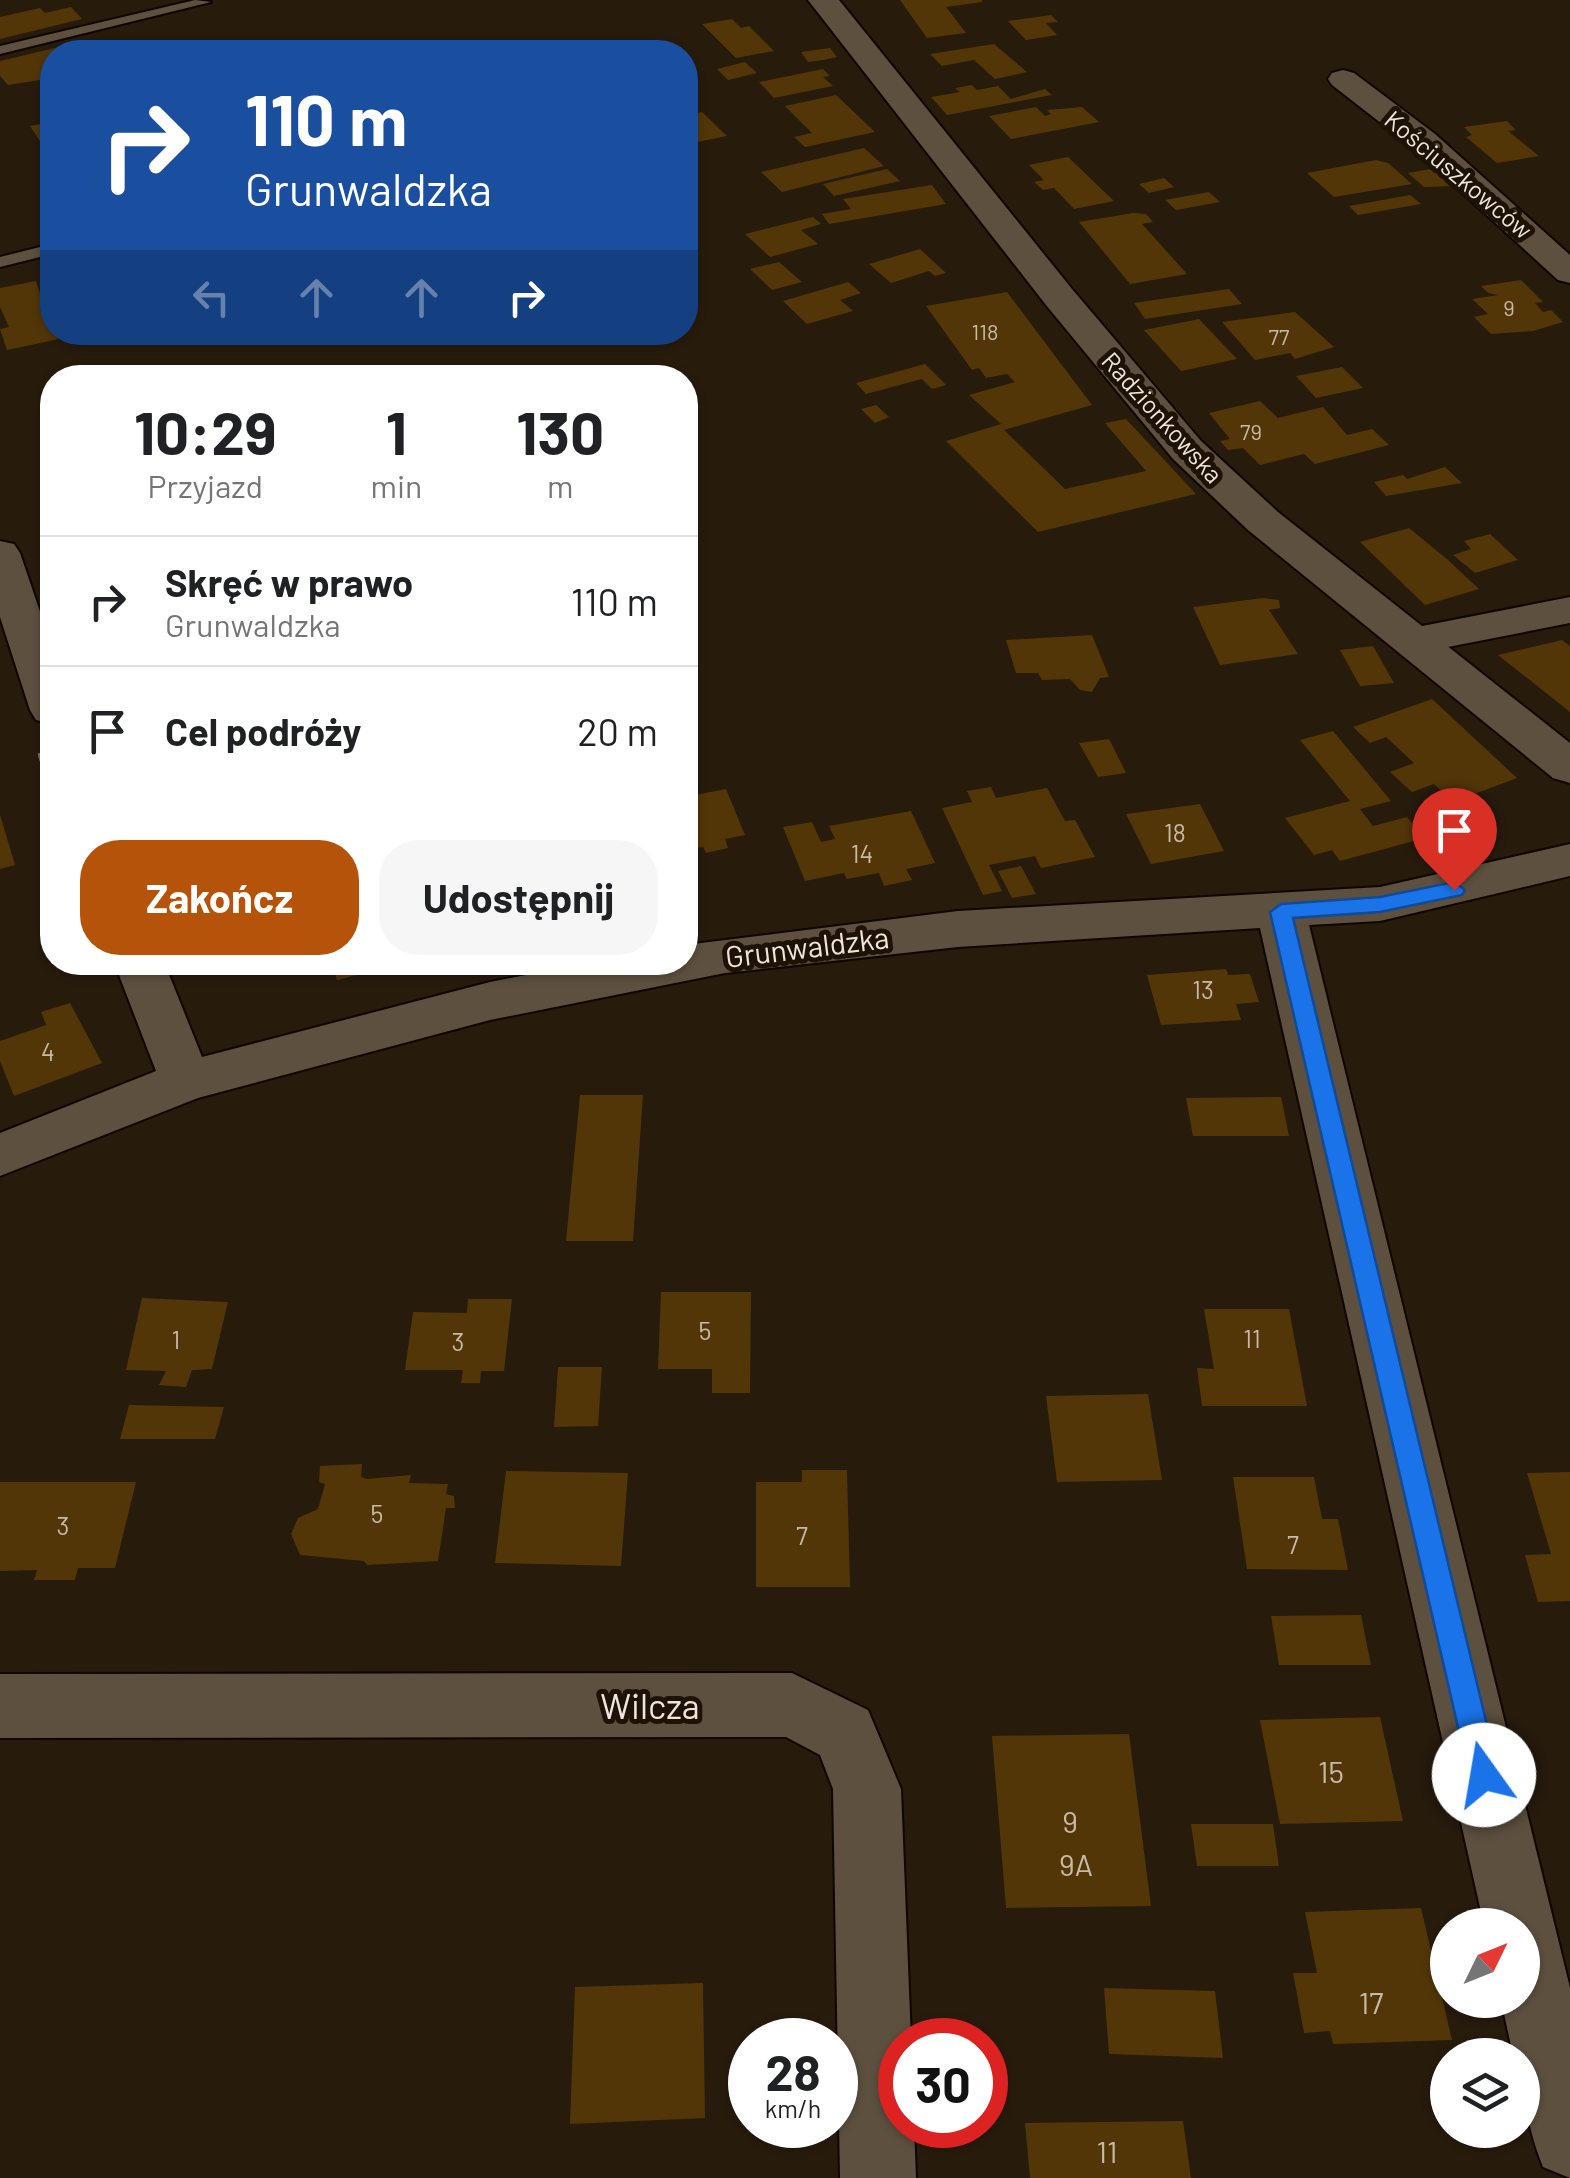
<!DOCTYPE html>
<html lang="pl">
<head>
<meta charset="utf-8">
<style>
	:root { --surface:#fff; --page:#f6f6f6; --text:#202124; --muted:#757577; --line:#e0e0e0; --accent:#b45309 }
	body { margin:0; font-family:Barlow,sans-serif; background:var(--page); color:var(--text); height:100vh; display:flex; flex-direction:column; font-size:38px; white-space:nowrap }
	* { box-sizing:border-box; margin:0 }
	p { font-size:32px; color:var(--muted) }
	.icon { flex:none; width:55px; height:55px; fill:none; stroke:currentColor; stroke-width:2; stroke-linecap:round; stroke-linejoin:round }
	.map { position:relative; flex:1; overflow:hidden }
	.sheet { position:absolute; left:40px; top:365px; width:658px; height:610px; display:flex; flex-direction:column; background:var(--surface); border-radius:40px; box-shadow:0 2px 8px #0004 }
	.sheet>* { flex:none }
	.top-card { position:absolute; left:40px; top:40px; width:658px; height:305px; border-radius:40px; box-shadow:0 2px 8px #0004; background:#1a4fa0; color:#fff; overflow:hidden }
	.needle { width:65px; rotate:47deg }
	.controls { position:absolute; left:1430px; top:1908px; display:grid; gap:20px }
	.controls a { display:grid; place-items:center; width:110px; height:110px; border-radius:50%; background:var(--surface); box-shadow:0 2px 8px #0004; font-size:50px }
	.speed { position:absolute; left:728px; top:2018px; display:flex; gap:20px; font-size:50px; font-weight:700; text-align:center }
	.speed>* { display:grid; place-content:center; width:130px; height:130px; border-radius:50%; background:var(--surface); box-shadow:0 2px 8px #0004; line-height:1 }
	.speed small { font-size:25px; font-weight:400 }
	.speed .limit { border:15px solid #d22; background:#fff; color:#111 }
	.pin { position:absolute; display:grid; place-items:center; width:85px; height:85px; color:#fff; margin:-102px -42px; border-radius:50% 50% 50% 0; rotate:-45deg; box-shadow:0 0 10px #0007 }
	.pin .icon { rotate:45deg }
	.me { position:absolute; width:110px; margin:-55px; rotate:347deg; stroke-linejoin:round; filter:drop-shadow(0 0 8px #0008) }
	.turn { display:flex; align-items:center; gap:35px; height:210px; padding:0 40px; font-size:45px }
	.turn .icon { width:130px; height:130px; stroke-width:2.5 }
	.turn b { display:block; font-size:70px; line-height:85px }
	.lanes { display:flex; align-items:center; height:95px; padding:0 40px; background:#0003; justify-content:center; gap:50px; direction:ltr }
	.lanes .off { opacity:.35 }
	.eta { display:flex; justify-content:space-evenly; align-items:center; height:170px; text-align:center }
	.eta b { font-size:60px; font-weight:700; line-height:70px }
	.action { display:flex; gap:20px; margin-top:auto; padding:20px 40px }
	.action a { flex:1; height:115px; border-radius:40px; background:var(--accent); color:#fff; font-size:40px; font-weight:700; line-height:115px; text-align:center }
	.action a+a { background:var(--page); color:var(--text) }
	ul { padding:0; list-style:none }
	li { display:flex; align-items:center; gap:30px; height:130px; padding:0 40px; border-top:2px solid var(--line) }
	li div { flex:1 }
	li b { display:block; font-size:38px }
	li em { font-style:normal }
	.map>svg:first-child { display:block }
</style>
</head>
<body>
<div class="map">
<svg width="1570" height="2178" viewBox="0 0 1570 2178">
	<rect width="100%" height="100%" fill="#271b0c"/>
	<path fill="#523608" d="M900 0H982V2L946 7 966 33 927 38Z
		M71 7 82 19 0 39V17L40 8 45 13Z
		M1051 15 1058 22 1046 23 1057 35 1026 40 1008 21Z
		M732 19 741 28 749 26 774 51 736 58 702 24Z
		M994 44 1027 72 995 79 974 60 942 66 930 54Z
		M55 48 59 52H52V78L8 85 0 76V61Z
		M830 48 837 57 823 60 808 62 801 52Z
		M745 62 757 73 728 80 717 69Z
		M823 69 830 76 823 77 833 86 774 98 759 82Z
		M972 85 977 90 998 86 1011 99 1045 89 1052 95 947 115 931 97 960 92 955 88Z
		M836 95 875 132 805 147 794 137 812 133 785 106Z
		M1036 107 1045 116 1051 114 1047 110 1082 107 1099 122 1011 139 989 116Z
		M702 112 727 136 692 143 685 135V115Z
		M1507 121 1516 130 1508 131 1539 156 1497 163 1466 137 1472 135 1464 127Z
		M47 123 52 124V138L40 141 30 126Z
		M864 148 884 166 782 192 761 172Z
		M1068 157 1114 201 1074 209 1054 188 1043 190 1034 182 1044 180 1029 165Z
		M1376 160 1388 163 1412 184 1334 197 1307 173Z
		M1436 168 1457 186 1424 187 1408 173Z
		M887 169 900 181 834 196 823 184Z
		M1164 178 1174 187 1149 193 1139 184Z
		M932 185 946 204 829 224 822 214 851 209 843 199Z
		M1209 192 1220 202 1176 210 1165 200Z
		M1410 195 1421 204 1358 215 1349 206Z
		M1133 213 1146 214 1153 222 1142 224 1187 274 1130 284 1079 222Z
		M813 217 821 224 801 230 818 244 770 257 745 234Z
		M920 249 946 273 935 276 929 271 891 283 869 264Z
		M779 262 802 282 772 290 750 269Z
		M1521 280 1543 302 1535 303 1543 312 1551 310 1563 322 1533 331 1491 334 1474 317 1488 314 1472 299 1498 295 1488 293 1481 286Z
		M36 281 52 332 59 339 7 350 0 329 9 327 0 307V288Z
		M848 282 861 293 840 300 853 311 807 324 783 301Z
		M1229 289 1242 304 1145 319 1134 303Z
		M1007 292 1092 405 1004 430 1065 489 1146 471 1105 423 1126 419 1196 494 1038 532 946 441 1001 424 969 395 1015 382 1007 374 986 378 979 368 972 370 926 306Z
		M1295 312 1334 347 1295 359 1290 353 1255 360 1222 322Z
		M1199 319 1237 359 1181 371 1144 330Z
		M925 364 946 385 932 389 922 379 866 394 856 383Z
		M316 365 326 378H278V376Z
		M1342 367 1363 388 1316 398 1296 376Z
		M1260 401 1278 418 1323 407 1347 435 1372 429 1389 445 1315 464 1304 454 1260 465 1243 448 1228 450 1220 441 1230 439 1209 413Z
		M876 405 889 417 875 423 861 409Z
		M1445 467 1462 483 1386 496 1374 482 1403 475 1407 479Z
		M1409 528 1448 560 1479 589 1425 605 1360 542Z
		M1490 534 1518 560 1475 573 1453 555 1471 549 1464 541Z
		M1263 598 1279 600 1280 608 1269 610 1298 654 1220 665 1193 607Z
		M1092 635 1109 677 1100 678 1092 692 1080 690 1070 679 1042 680 1038 673H1016L1006 640Z
		M1562 640 1570 646V712L1498 655Z
		M1373 646 1394 683 1360 686 1340 650Z
		M1432 699 1517 778 1453 802 1434 784 1412 792 1390 772 1414 763 1386 737 1370 743 1353 727Z
		M1333 731 1391 801 1360 809 1373 826 1407 817 1425 838 1340 861 1332 850 1314 855 1285 818 1350 801 1300 740Z
		M1109 739 1126 773 1098 777 1079 743Z
		M991 787 996 798 1047 788 1065 821 1075 820 1095 857 1041 868 1035 856 989 865 1002 891 983 895 942 808 972 802 967 791Z
		M726 789 745 835 725 839 728 848 706 853 703 847 685 850V797Z
		M1200 804 1224 851 1151 864 1126 814Z
		M911 811 935 863 906 869 912 880 884 886 879 873 847 879 844 873 805 881 783 827 812 822 821 842 835 839 829 826Z
		M0 815 15 865 0 869Z
		M1021 866 1036 894 1012 898 998 871Z
		M331 962H401V964L337 980Z
		M1226 969 1228 975 1250 974 1259 1002 1236 1004 1241 1020 1161 1025 1147 975Z
		M70 1003 102 1063 14 1096 0 1061V1041L46 1025 41 1012Z
		M580 1095H643L633 1241H566Z
		M1281 1097 1289 1136H1193L1186 1098Z
		M661 1292H751L750 1393H712V1369H658Z
		M142 1298 228 1302 212 1369 192 1370 186 1387 159 1385 166 1371 126 1370Z
		M468 1299H512L504 1371H481L480 1383H461L463 1370H405L413 1312 467 1313Z
		M1204 1309H1289L1307 1406H1202L1197 1368 1214 1369Z
		M558 1367H602L598 1426 554 1427Z
		M1148 1394 1162 1480 1057 1482 1046 1396Z
		M129 1405 224 1407 215 1439H120Z
		M362 1464 361 1477 367 1479 411 1475 409 1483 448 1484 446 1494 454 1496 455 1508H446L438 1561 367 1565 364 1561 300 1555 291 1534 298 1518 318 1509 325 1484 319 1482 320 1466Z
		M802 1470H847L850 1587H756V1482H802Z
		M506 1471 628 1473 621 1566 495 1563Z
		M1570 1472V1601L1538 1602 1525 1555 1551 1554 1527 1473Z
		M1233 1477H1314L1322 1519H1338L1348 1570 1247 1569Z
		M0 1482H136L115 1568H78L75 1580H34L37 1570 0 1571Z
		M1361 1615 1371 1665H1279L1271 1616Z
		M1380 1717 1403 1821 1280 1824 1260 1720Z
		M1129 1734 1151 1906 1006 1908 992 1736Z
		M1191 1824H1273L1279 1866H1197Z
		M1421 1908 1452 2040 1333 2044 1330 2031 1304 2033 1293 1973H1317L1305 1912Z
		M703 1983 705 2118 570 2124 575 1987Z
		M1104 1988 1215 1991 1223 2058 1109 2054Z
		M1183 2121 1191 2178H1030L1025 2123Z"/>
	<g fill="none" stroke-linecap="round" stroke-linejoin="round">
		<g stroke="#0f0600" stroke-width="4">
			<path id="lane" d="M195 0 211 2 0 54V46Z
				M52 244V254L0 267V257Z"/>
		</g>
		<g stroke="#0f0600" stroke-width="4">
			<path id="street" d="M1343 70 1354 73 1435 134 1570 255V283L1558 280 1413 148 1332 85 1328 79 1332 73Z
				M0 541 14 544 20 553 52 647V724L36 720 30 710 0 617Z
				M1570 597V623L1412 654 1397 650 1391 641 1397 632 1412 628Z
				M1570 844V876L1380 921 1309 925 1570 1988V2178L1543 2167C1528 2129 1522 2095 1522 2055H1513L1501 2000H1522V1925H1484L1260 928 958 947 725 973 490 1020 198 1098 0 1176V1133L156 1071 114 962H164L202 1057 490 982 593 962H685V945L958 911 1380 887Z
				M792 1673 868 1710 901 1789 911 2040H900V2125H914L916 2178H840L833 1789 820 1755 786 1737 0 1738V1674Z"/>
		</g>
		<g stroke="#0f0600" stroke-width="4">
			<path id="secondary" d="M808 0H839L1072 289 1201 441 1278 512 1570 743V783L1553 778 1248 530 1173 459 1046 305Z"/>
		</g>
		<path stroke="#807669" stroke-width="5" stroke-dasharray="8 4" stroke-linecap="butt" d="M40 753 52 800"/>
		<use href="#lane" fill="#5d503f" fill-rule="evenodd"/>
		<use href="#street" fill="#5d503f" fill-rule="evenodd"/>
		<use href="#secondary" fill="#5d503f" fill-rule="evenodd"/>
	</g>
	<path fill="#1a73e8" stroke="#114b97" stroke-width="2.5" d="M1454 882 1465 890 1462 895 1380 912 1293 918 1499 1775 1494 1785 1484 1789 1474 1785 1469 1775 1270 912 1281 904 1380 897Z"/>
	<g text-anchor="middle" dominant-baseline="central" stroke-width="10" stroke-linejoin="round" paint-order="stroke">
		<g font-size="22" fill="#c7baa7">
			<text x="1509" y="307">9</text>
			<text x="985" y="331">118</text>
			<text x="1279" y="336">77</text>
			<text x="1251" y="431">79</text>
		</g>
		<g font-size="25" fill="#eee6dc" stroke="#1d1204">
			<text transform="translate(1459 174) rotate(40)">Kościuszkowców</text>
			<text transform="translate(1163 417) rotate(48)">Radzionkowska</text>
		</g>
		<g font-size="25" fill="#c7baa7">
			<text x="1175" y="832">18</text>
			<text x="862" y="853">14</text>
			<text x="1203" y="989">13</text>
			<text x="48" y="1051">4</text>
			<text x="705" y="1330">5</text>
			<text x="1252" y="1338">11</text>
			<text x="176" y="1339">1</text>
			<text x="458" y="1341">3</text>
			<text x="377" y="1513">5</text>
			<text x="63" y="1525">3</text>
			<text x="802" y="1535">7</text>
			<text x="1293" y="1544">7</text>
		</g>
		<g font-size="30" fill="#eee6dc" stroke="#1d1204">
			<text transform="translate(807 946) rotate(-7)">Grunwaldzka</text>
		</g>
		<g font-size="30" fill="#c7baa7">
			<text x="1331" y="1771">15</text>
			<text x="1070" y="1821">9</text>
			<text x="1076" y="1864">9A</text>
			<text x="1371" y="2002">17</text>
			<text x="1107" y="2151">11</text>
		</g>
		<g font-size="35" fill="#eee6dc" stroke="#1d1204">
			<text x="650" y="1705">Wilcza</text>
		</g>
	</g>
</svg>
<div class="controls">
<a><svg class="needle" viewBox="-14 -14 28 28"><path d="M0-13l5 13h-10z" fill="#e53935"/><path d="M0 13l5-13h-10z" fill="#757577"/></svg></a>
<a><svg class="icon" aria-label="layers" viewBox="0 0 24 24"><path d="M12 4l9 5-9 5-9-5zM3 14l9 5 9-5"/></svg></a>
</div>
<div class="speed"><div>28<small>km/h</small></div><div class="limit">30</div></div>
<div class="pin" style="left:1454px;top:890px;background:#d93025"><svg class="icon" aria-label="arrive" viewBox="0 0 24 24"><path d="M6 21V4h12l-3 4 3 4H6"/></svg></div>
<svg class="me" style="left:1484px;top:1775px" viewBox="-20 -20 40 40"><circle r="19" fill="#fff"/><path d="M0-13L10 11 0 6-10 11z" fill="#1a73e8"/></svg>
<div class="top-card">
<div class="turn"><svg class="icon" aria-label="right" viewBox="0 0 24 24"><path d="M7 20v-9h11M14 6l5 5-5 5"/></svg><div><b>110 m</b>Grunwaldzka</div></div>
<div class="lanes"><svg class="icon off" aria-label="left" viewBox="0 0 24 24"><path d="M17 20v-9H6M10 6l-5 5 5 5"/></svg><svg class="icon off" aria-label="ahead" viewBox="0 0 24 24"><path d="M12 20V5M6 11l6-6 6 6"/></svg><svg class="icon off" aria-label="ahead" viewBox="0 0 24 24"><path d="M12 20V5M6 11l6-6 6 6"/></svg><svg class="icon" aria-label="right" viewBox="0 0 24 24"><path d="M7 20v-9h11M14 6l5 5-5 5"/></svg></div>
</div>
<section class="sheet">
<div class="eta">
<div><b>10:29</b><p>Przyjazd</p></div>
<div><b>1</b><p>min</p></div>
<div><b>130</b><p>m</p></div>
</div>
<ul>
<li><svg class="icon" aria-label="right" viewBox="0 0 24 24"><path d="M7 20v-9h11M14 6l5 5-5 5"/></svg><div><b>Skręć w prawo</b><p>Grunwaldzka</p></div><em>110 m</em></li>
<li><svg class="icon" aria-label="arrive" viewBox="0 0 24 24"><path d="M6 21V4h12l-3 4 3 4H6"/></svg><div><b>Cel podróży</b></div><em>20 m</em></li>
</ul>
<div class="action"><a>Zakończ</a><a>Udostępnij</a></div>
</section>
</div>
</body>
</html>
